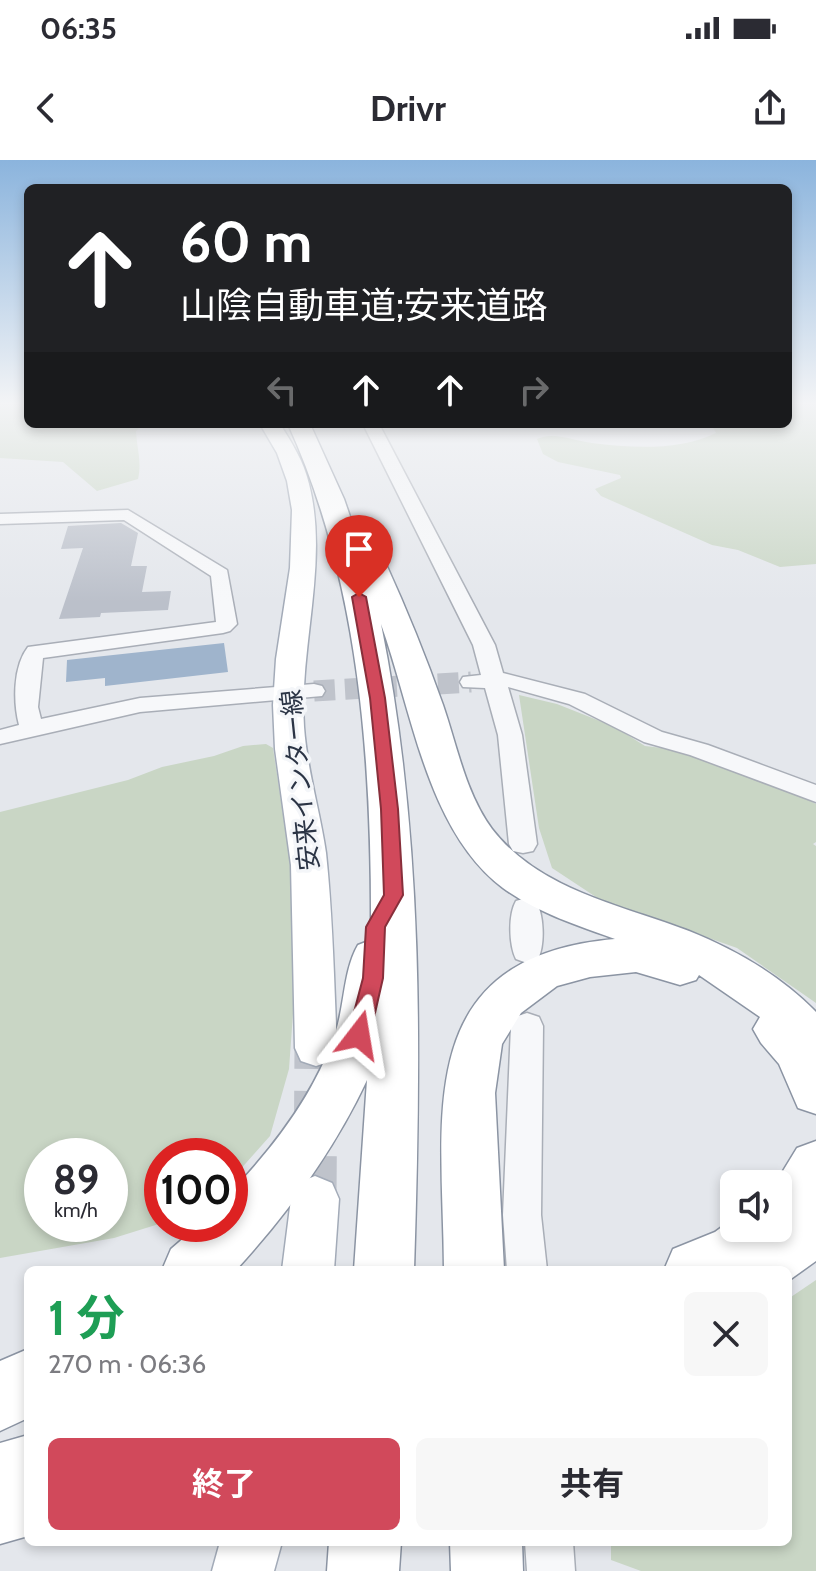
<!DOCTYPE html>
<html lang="ja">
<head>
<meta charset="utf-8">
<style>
	:root { --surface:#fff; --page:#f7f7f7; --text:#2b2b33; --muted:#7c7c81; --accent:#d1495b }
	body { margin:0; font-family:Cabin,"Noto Sans JP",sans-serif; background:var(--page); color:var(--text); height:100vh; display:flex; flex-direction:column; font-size:30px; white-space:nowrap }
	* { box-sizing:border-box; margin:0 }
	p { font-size:26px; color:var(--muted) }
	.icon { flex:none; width:44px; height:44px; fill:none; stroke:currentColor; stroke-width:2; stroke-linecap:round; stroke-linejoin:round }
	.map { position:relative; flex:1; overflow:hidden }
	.details { position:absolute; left:24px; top:1106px; width:768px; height:280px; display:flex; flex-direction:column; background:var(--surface); border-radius:12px; box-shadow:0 4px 12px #0003 }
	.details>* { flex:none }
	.hud { position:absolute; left:24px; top:24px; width:768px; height:244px; border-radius:12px; box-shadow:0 4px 12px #0003; background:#202124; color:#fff; overflow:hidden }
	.fabs { position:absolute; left:720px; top:1010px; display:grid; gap:16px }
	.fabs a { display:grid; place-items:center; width:72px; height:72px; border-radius:12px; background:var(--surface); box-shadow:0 4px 12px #0003; font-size:40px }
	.speed { position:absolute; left:24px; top:978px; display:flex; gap:16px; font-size:40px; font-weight:700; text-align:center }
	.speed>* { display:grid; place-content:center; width:104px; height:104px; border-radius:50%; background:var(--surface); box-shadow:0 4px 12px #0003; line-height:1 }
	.speed small { font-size:20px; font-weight:400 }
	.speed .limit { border:12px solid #d22; background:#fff; color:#111 }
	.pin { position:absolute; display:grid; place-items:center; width:68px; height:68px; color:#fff; margin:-82px -34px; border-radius:50% 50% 50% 0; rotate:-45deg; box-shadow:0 0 8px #0007 }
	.pin .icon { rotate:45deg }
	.me { position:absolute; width:88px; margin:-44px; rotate:14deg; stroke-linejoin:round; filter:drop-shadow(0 0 6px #0008) }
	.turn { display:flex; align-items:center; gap:28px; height:168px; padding:0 24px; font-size:36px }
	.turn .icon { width:104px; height:104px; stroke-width:2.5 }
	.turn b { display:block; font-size:56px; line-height:68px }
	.lanes { display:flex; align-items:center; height:76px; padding:0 24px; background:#0003; justify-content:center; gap:40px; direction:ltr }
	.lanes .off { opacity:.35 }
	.round { display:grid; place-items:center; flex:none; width:84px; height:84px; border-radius:12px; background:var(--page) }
	.overview { display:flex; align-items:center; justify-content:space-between; height:136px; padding:0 24px }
	h1 { font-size:48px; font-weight:700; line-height:60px; color:#1e9e55 }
	.cta { display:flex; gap:16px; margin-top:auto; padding:16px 24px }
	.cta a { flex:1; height:92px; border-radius:12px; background:var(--accent); color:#fff; font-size:32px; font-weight:700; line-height:92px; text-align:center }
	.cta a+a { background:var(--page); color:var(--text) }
	.status { display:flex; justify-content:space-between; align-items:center; height:56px; padding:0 40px; background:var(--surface); direction:ltr }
	.status svg { height:22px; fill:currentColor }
	header { display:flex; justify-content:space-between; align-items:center; height:104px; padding:0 24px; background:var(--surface); font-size:36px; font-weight:700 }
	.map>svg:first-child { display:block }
</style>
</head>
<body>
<div class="status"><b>06:35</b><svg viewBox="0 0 49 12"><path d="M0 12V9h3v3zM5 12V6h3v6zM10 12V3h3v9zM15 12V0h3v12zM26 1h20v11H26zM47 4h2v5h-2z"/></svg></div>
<header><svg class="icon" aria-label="back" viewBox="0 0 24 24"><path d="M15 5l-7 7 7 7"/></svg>Drivr<svg class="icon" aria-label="share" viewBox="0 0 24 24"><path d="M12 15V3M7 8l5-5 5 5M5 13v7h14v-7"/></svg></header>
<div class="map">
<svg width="816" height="1411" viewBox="0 0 816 1411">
	<rect width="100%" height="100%" fill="#e4e7ec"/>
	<path fill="#c9d6c5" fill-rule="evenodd" d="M0 244H28V264H143L136 271C137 289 142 302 138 319L97 331 63 302 0 298Z
		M788 244H816V404L780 407 738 390 712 385 601 336 595 329 621 318 620 315 558 302 543 294 537 279C553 271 575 281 592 283 631 288 680 291 716 273L712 266 699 264H788Z
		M519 535 557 544 615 567 645 586 688 591 790 631 816 644V682L813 684 816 686V843L737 788 599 739 552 708 539 668Z
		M266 584 273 588 291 707 295 826 289 909 270 976 230 1021V996H162V1063L114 1078 0 1098V652L128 620 162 607 214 596 243 586ZM42 996H110V1064H42Z
		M816 1120V1411H641L611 1400V1382H788V1139Z"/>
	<path fill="#9fb4cc" d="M224 483 228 512 105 526V518L66 522 67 500Z"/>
	<path fill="#bbc0ca" d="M121 363 138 373 131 406H147L142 432 171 431 168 450 101 453 100 457 59 459 83 388 61 389 68 366Z"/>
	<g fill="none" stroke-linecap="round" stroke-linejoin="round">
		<path stroke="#bfc3cb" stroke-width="21" stroke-dasharray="21 10" stroke-linecap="butt" d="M314 531 471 522"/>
		<path stroke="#bfc3cb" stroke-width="43" stroke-dasharray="43 22" stroke-linecap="butt" d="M315 1039 316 888"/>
		<g stroke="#a9aeb7" stroke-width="3">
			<path id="minor" d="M363 264H379L495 485 503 513 585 534 662 572 708 585 816 625V642L690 595 644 582 569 544 508 527 522 575 537 684 533 691 523 693 513 691 509 684 498 575 485 528 463 527 460 522 463 517 481 515 473 485Z
				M128 350 227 410 237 464 230 471 223 473 43 498 38 547 41 559 140 538 314 524 322 526 325 531 322 536 140 552 0 584V570L19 565C13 542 13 506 28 487L216 462 211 416 124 360 0 364V354Z
				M526 738 536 741C544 755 545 785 538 799L527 803 516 799C509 785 508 755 516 741Z
				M527 853 539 857 543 866 541 1055 547 1110H507L503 1055 511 866 515 857Z
				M525 1382H573L575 1411H527Z"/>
		</g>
		<g stroke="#a3abb8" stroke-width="3">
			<path id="major" d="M260 264H280C292 283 304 302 309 324 329 403 299 486 304 567 307 610 320 651 326 693 333 758 334 823 337 888L331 901 316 906 301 901 295 888 291 705 275 589 273 545 276 499 290 408 292 350 287 321 277 293Z
				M315 1016 332 1023 339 1039 334 1110H282L291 1039 298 1023Z
				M220 1382H282L274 1411H212Z"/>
		</g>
		<g stroke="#8b94a3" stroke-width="3">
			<path id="highway" d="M288 264H310L344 339 364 397 382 398 386 404C407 450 426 497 443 545 457 586 466 634 492 669 539 730 621 745 689 771 736 790 780 815 816 852V954L798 948 779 904 761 883 753 869 760 857 699 815 696 820 680 825 636 812 590 817 557 826 521 853 502 884 495 933 504 1110H444C443 957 409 797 615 779 576 765 536 752 503 728 427 671 412 550 381 464 424 677 421 894 414 1110H354L367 920C333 992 289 1052 236 1110H162L171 1089 200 1064H230V1033C274 987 314 935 335 874 345 845 343 811 358 785L371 780C372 605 361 425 288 264Z
				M816 981V1101L788 1121V1110H664L673 1089 715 1072 734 1058V1068H778V1024H775L797 988Z
				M28 1189V1258L0 1271V1201Z
				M28 1275V1376L0 1384V1283Z
				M329 1382H401L399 1411H327Z
				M450 1382H522L523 1411H451Z"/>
		</g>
		<path stroke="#c2c5cb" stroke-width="2" stroke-dasharray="4 4" stroke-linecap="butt" d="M438 264H445"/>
		<use href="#minor" fill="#f7f8fa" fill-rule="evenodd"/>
		<use href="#major" fill="#fff" fill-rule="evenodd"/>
		<use href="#highway" fill="#fff" fill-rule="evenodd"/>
	</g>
	<linearGradient id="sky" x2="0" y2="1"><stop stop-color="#8bb4dd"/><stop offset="0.55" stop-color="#f3f4f6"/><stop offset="1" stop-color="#f3f4f6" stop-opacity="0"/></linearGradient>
	<rect width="816" height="442" fill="url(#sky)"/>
	<path fill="#d1495b" stroke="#882f3b" stroke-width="2" d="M359 433 366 437 385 538 398 649 403 735 385 767 383 818 370 875 367 882 359 884 352 882 348 875 363 818 366 767 384 735 381 649 370 538 352 437Z"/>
	<g text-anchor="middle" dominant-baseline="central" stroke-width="7" stroke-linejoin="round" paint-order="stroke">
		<g font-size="26" fill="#2b3445" stroke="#f4f6f9">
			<text transform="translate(300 620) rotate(-96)">安来インター線</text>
		</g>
	</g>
</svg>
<div class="fabs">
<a><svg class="icon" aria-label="sound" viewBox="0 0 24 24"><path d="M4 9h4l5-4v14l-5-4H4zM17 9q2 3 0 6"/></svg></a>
</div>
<div class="speed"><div>89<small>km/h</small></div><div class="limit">100</div></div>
<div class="pin" style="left:359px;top:437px;background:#d93025"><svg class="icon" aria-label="arrive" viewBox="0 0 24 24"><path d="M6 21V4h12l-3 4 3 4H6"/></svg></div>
<svg class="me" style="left:359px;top:875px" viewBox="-20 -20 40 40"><path d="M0-17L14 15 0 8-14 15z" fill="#d1495b" stroke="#fff" stroke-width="4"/></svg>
<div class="hud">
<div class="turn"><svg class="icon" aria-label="ahead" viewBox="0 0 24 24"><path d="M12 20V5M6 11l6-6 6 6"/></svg><div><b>60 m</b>山陰自動車道;安来道路</div></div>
<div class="lanes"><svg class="icon off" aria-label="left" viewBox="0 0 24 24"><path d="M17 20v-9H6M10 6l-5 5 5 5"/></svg><svg class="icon" aria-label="ahead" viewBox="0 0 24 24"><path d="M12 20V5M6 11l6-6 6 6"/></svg><svg class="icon" aria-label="ahead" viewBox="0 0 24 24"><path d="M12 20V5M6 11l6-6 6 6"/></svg><svg class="icon off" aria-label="right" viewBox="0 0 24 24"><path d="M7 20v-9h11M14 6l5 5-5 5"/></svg></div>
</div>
<section class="details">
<div class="overview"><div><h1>1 分</h1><p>270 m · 06:36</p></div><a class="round"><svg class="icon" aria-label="close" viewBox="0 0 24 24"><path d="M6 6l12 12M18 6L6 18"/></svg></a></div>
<div class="cta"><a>終了</a><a>共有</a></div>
</section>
</div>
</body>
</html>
